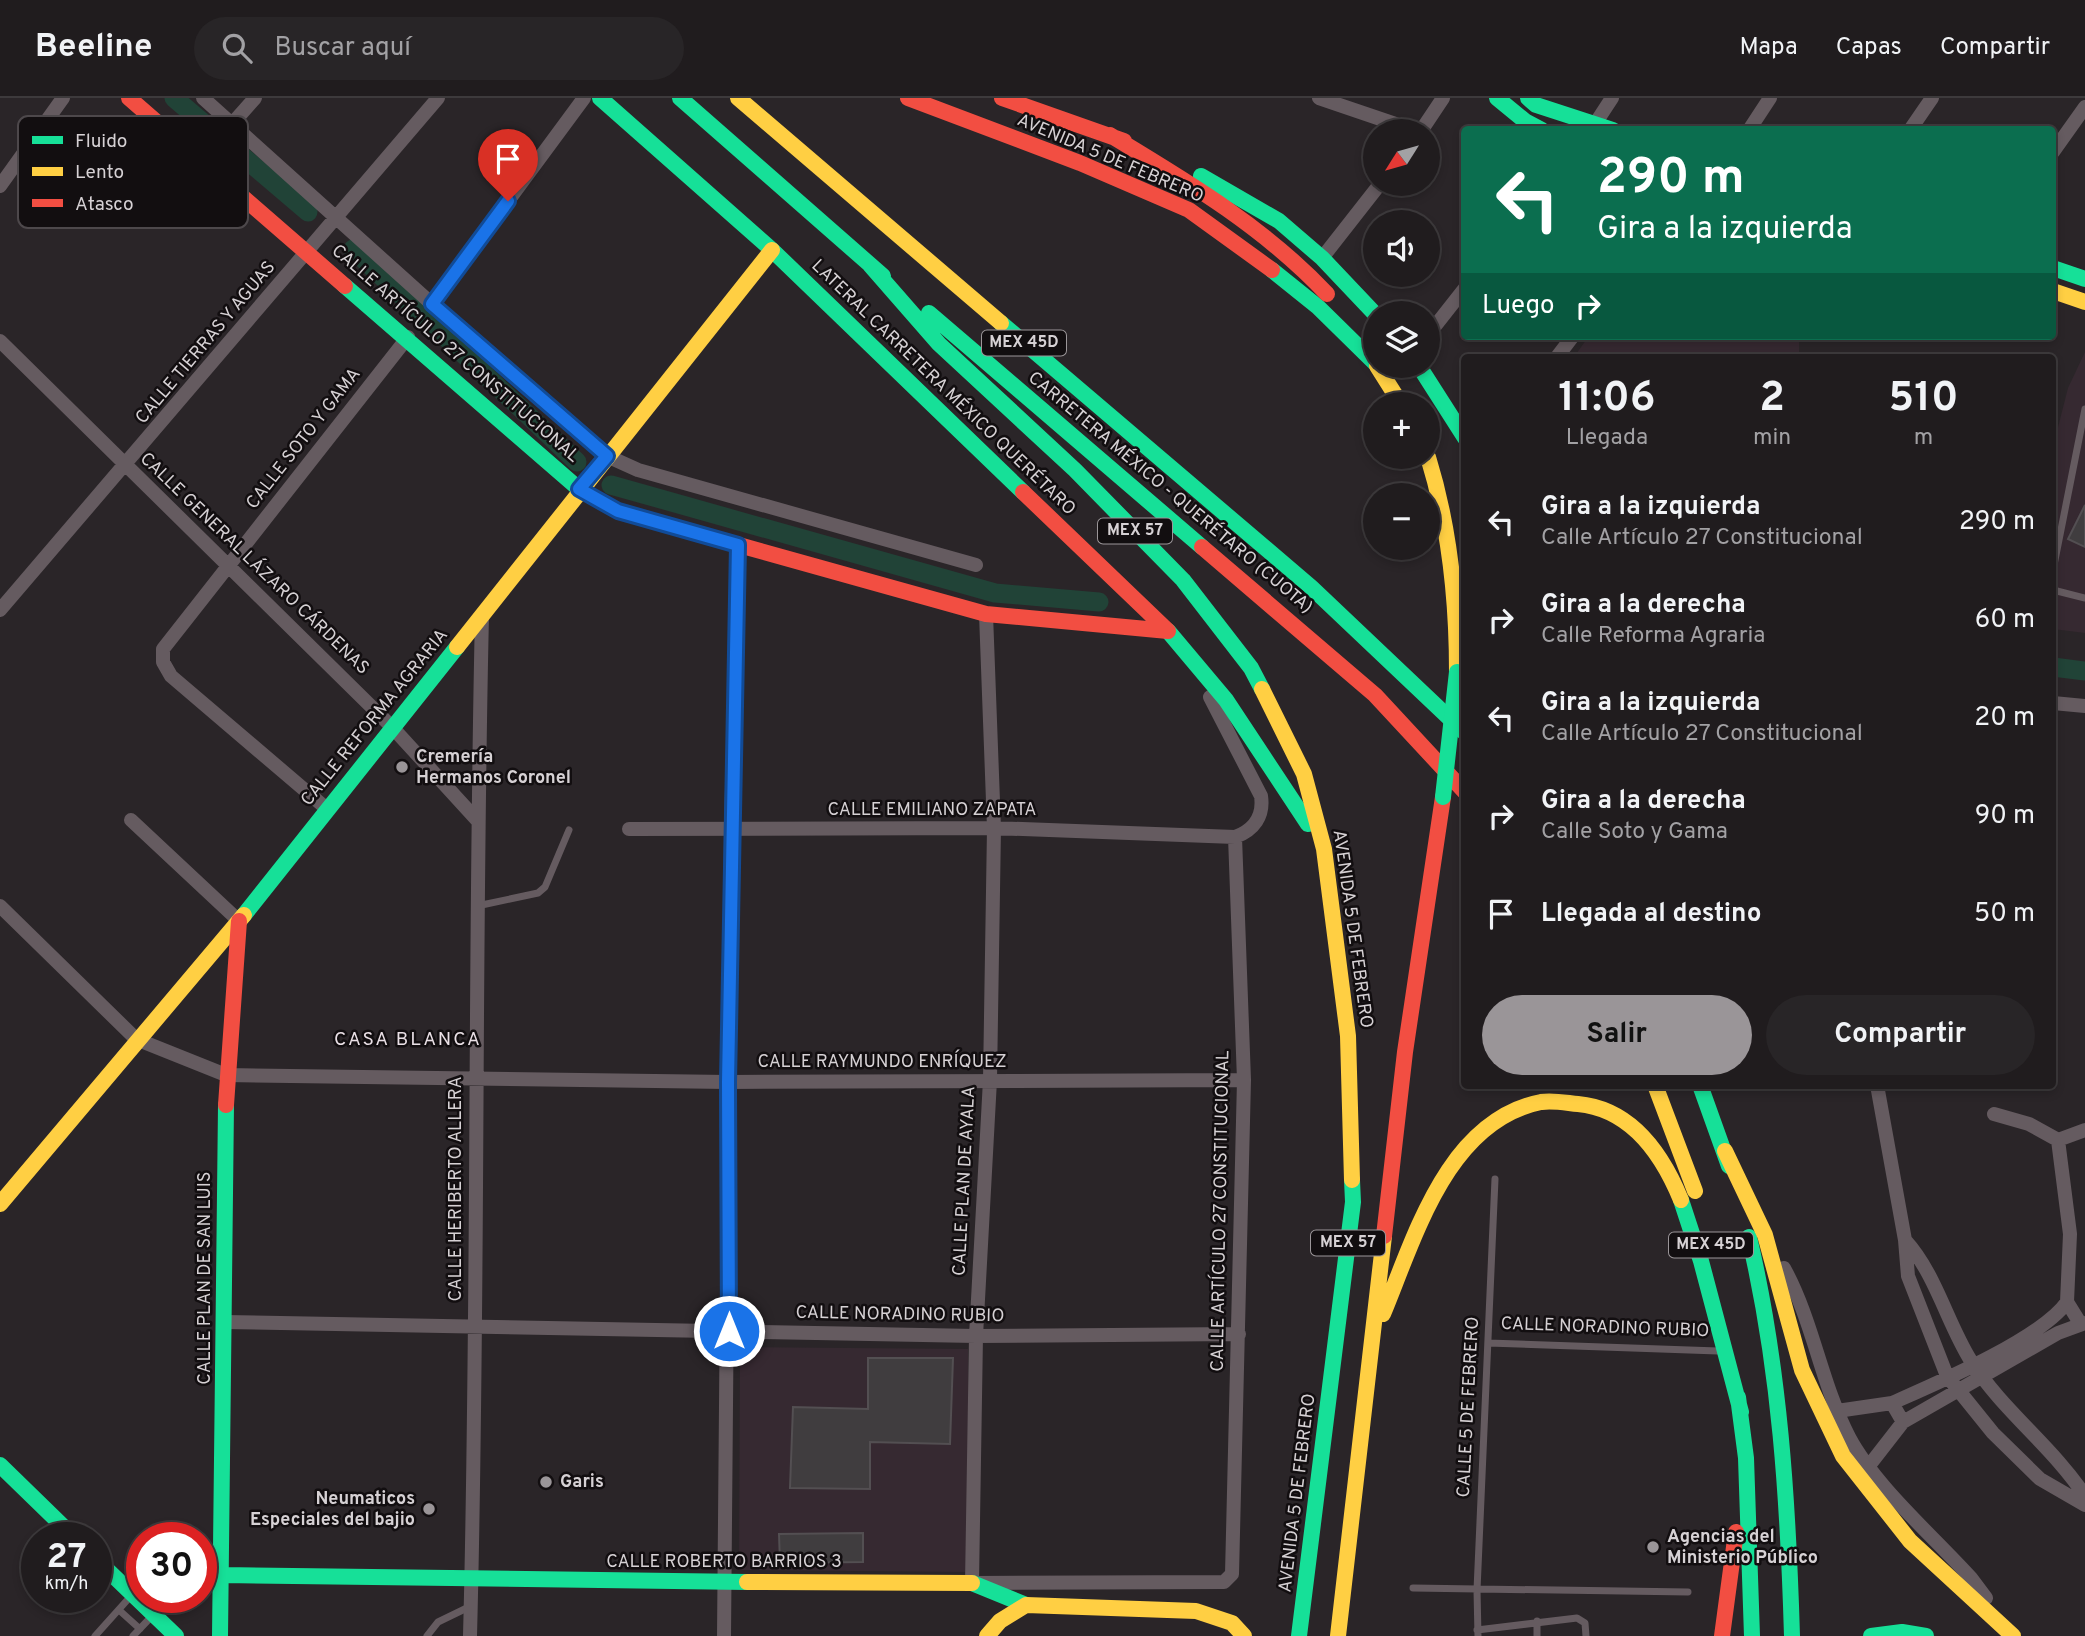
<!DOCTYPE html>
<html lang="es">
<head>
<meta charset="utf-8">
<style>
	:root { --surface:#201c1e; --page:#282527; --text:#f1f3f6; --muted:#a2a1a4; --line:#3d3a3c; --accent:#9a9598 }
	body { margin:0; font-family:Overpass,sans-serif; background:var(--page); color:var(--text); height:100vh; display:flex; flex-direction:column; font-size:26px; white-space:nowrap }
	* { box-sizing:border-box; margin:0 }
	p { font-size:23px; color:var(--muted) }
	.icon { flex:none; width:38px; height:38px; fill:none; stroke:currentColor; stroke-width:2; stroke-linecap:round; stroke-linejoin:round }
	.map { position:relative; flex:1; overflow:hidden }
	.details { position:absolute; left:1461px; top:256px; width:595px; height:735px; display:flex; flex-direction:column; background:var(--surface); border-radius:7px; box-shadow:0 4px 10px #0003,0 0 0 2px var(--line) }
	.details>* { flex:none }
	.hud { position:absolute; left:1461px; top:28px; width:595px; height:214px; border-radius:7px; box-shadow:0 4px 10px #0003,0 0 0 2px var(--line); background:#0b6e4f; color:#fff; overflow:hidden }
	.needle { width:46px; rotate:233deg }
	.tools { position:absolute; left:1363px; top:21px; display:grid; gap:14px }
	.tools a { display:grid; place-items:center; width:77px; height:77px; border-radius:50%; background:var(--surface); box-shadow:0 4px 10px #0003,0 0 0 2px var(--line); font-size:35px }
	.speed { position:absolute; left:21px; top:1424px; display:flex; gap:14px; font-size:35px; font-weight:700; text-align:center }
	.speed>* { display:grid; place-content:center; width:91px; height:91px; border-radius:50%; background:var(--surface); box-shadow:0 4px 10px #0003,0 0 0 2px var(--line); line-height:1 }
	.speed small { font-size:18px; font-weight:400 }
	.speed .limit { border:10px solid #d22; background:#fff; color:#111 }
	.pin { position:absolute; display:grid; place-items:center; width:60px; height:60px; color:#fff; margin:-72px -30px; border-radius:50% 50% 50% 0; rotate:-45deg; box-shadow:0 0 7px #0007 }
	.pin .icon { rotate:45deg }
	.me { position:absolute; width:77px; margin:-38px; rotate:0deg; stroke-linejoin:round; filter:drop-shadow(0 0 5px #0008) }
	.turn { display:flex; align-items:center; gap:24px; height:147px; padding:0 21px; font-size:32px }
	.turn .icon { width:91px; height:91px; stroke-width:2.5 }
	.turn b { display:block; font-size:49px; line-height:60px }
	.then { display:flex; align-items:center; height:66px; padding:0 21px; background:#0003; gap:14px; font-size:26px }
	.eta { display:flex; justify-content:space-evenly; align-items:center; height:119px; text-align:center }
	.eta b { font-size:42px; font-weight:700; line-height:49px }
	.cta { display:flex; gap:14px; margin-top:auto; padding:14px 21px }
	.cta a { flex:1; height:80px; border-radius:42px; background:var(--accent); color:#111; font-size:28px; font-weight:700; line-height:80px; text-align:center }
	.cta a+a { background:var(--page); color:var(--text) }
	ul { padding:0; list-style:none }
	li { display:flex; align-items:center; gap:21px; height:98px; padding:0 21px }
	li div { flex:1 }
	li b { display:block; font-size:26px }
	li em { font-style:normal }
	header { display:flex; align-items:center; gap:42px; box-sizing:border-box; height:98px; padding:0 35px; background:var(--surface); border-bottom:2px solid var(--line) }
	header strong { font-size:33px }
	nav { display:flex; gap:38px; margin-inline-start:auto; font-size:24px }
	.search { width:490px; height:63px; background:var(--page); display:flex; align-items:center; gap:18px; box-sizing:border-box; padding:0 24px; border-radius:38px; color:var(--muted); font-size:26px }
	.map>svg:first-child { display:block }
</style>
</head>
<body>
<header>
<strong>Beeline</strong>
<div class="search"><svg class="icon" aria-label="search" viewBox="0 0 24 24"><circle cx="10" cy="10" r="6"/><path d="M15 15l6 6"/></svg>Buscar aquí</div>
<nav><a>Mapa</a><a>Capas</a><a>Compartir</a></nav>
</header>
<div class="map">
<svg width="2085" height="1538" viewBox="0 0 2085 1538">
	<rect width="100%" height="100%" fill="#2a2528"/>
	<path fill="#362931" d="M1589 238H1799V259H1574Z
		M2085 254V535L2053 531V349L2068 290Z
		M740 1249 968 1251V1474L739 1472Z"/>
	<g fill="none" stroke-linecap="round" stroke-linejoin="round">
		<path stroke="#214337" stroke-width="19" d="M174 0 308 114
			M353 151 577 364
			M611 387 995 495 1099 504
			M2053 569 2085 573"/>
	</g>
	<path fill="#403d3f" stroke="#534f52" stroke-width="2" d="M2085 407V449L2068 441Z
		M868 1260H953L950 1346 870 1344V1391L790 1390 793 1309 868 1311Z
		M863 1435V1464L780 1465 779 1436Z"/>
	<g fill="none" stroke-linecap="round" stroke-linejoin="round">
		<path stroke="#655b60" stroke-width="7" d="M2053 472 2085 311
			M2053 492 2085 500
			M477 808 538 795 545 789 569 732
			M1488 1245 1718 1253
			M1413 1490 1688 1494
			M119 1512 140 1531
			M1537 1523V1538
			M1477 1532 1577 1520 1585 1525 1586 1538
			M95 1538 130 1499
			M133 1538 152 1518
			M427 1538 438 1524 471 1508
			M1478 1538 1477 1492 1495 1081"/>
		<path stroke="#655b60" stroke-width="14" d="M203 0 432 206 607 358 638 372 976 467
			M1319 0 1416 33
			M232 26 255 0
			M1595 26 1612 0
			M1749 32 1770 0
			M1910 32 1932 0
			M1421 33 1443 0
			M2053 54 2085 9
			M0 88 63 0
			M1322 160 1380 86
			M432 206 584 0
			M1428 237 1465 190
			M0 243 392 629 477 722
			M1557 259 1573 238
			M0 512 438 0
			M986 516 994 730 990 982 976 1238 972 1485 1224 1484 1232 1476 1244 982 1235 739
			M2053 605 2085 608
			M327 711 171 578 163 564V551L408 239
			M131 722 239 823
			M629 731 994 730 1235 739C1254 732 1264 718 1261 698L1210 599
			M0 808 136 941 226 977 728 984 1244 982
			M1877 987 1905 1142 1908 1178 1947 1278 1993 1335 2040 1381 2085 1407
			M1994 1016 2029 1026 2058 1042 2085 1032
			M2058 1042 2070 1136 2067 1204 2080 1225
			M1905 1142C1936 1176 1947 1225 1971 1263 2003 1313 2053 1349 2085 1398
			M1784 1170C1813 1223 1821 1285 1849 1339 1875 1388 1933 1438 1971 1480L1986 1500
			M224 1224 976 1238 1239 1236
			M1892 1305C1935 1286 2041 1241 2067 1204
			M1837 1313 1892 1305 1903 1324
			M1868 1369 1903 1324 2058 1235 2085 1225
			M470 1538C479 1198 474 858 482 518
			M724 1538 731 731 738 447"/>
		<path stroke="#16e098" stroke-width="16" d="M600 0 772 152 1023 394
			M680 0 883 178
			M1497 0 1525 23 1542 32
			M1528 0 1536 7 1613 32
			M1201 78 1279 123 1322 160 1376 217
			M870 167 939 246 1075 372 1183 482 1251 570 1262 591
			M2053 170 2085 181
			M1272 172 1318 209 1376 266
			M345 188 579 391 618 413 728 444
			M929 215 1202 449
			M1001 225 1311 489 1465 635
			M1419 268 1465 340
			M1168 533 1226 602 1308 726
			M244 817 457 549
			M1700 987 1729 1068
			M1681 1102 1701 1163 1741 1314
			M1749 1139C1780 1271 1788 1403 1792 1538
			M1738 1299 1746 1360 1752 1538
			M0 1367 75 1440
			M96 1461 176 1538
			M223 1477 747 1484
			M972 1485 1026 1507
			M220 1538 226 1007
			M1299 1538 1353 1104 1352 1082
			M1871 1538 1902 1534 1926 1538"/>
		<path stroke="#ffcf43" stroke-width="16" d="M738 0 1001 225
			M2053 193 2085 204
			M1377 268 1401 306
			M1428 359C1450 430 1457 500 1457 574
			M457 549 772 152
			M1262 591 1304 676 1324 751 1348 938 1352 1082
			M1655 987 1695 1093
			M1725 1053 1765 1137 1802 1272 1843 1358 1910 1443 2013 1538
			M0 1106 244 817
			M1383 1216C1415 1139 1447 1023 1541 1004 1553 1002 1567 1005 1578 1006 1632 1011 1663 1058 1681 1102
			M747 1484 972 1485
			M987 1538 1000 1523 1026 1507 1196 1513 1232 1525 1244 1538
			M1338 1538 1384 1138"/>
		<path stroke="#f24e42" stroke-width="16" d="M129 0 345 188
			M908 0 1080 65 1189 112 1272 172
			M1002 0 1124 43
			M1110 37C1188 84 1264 129 1327 196
			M1023 394 1168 533
			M728 444 986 516 1168 533
			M1202 449 1375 597 1465 694
			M226 1007 239 823
			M1384 1138 1405 954 1443 699
			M1722 1538 1736 1434"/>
		<path stroke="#16e098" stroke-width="16" d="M1443 699 1457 574"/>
	</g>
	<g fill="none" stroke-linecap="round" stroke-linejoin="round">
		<g stroke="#114b97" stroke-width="18">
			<path id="route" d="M508 103 432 206 607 358 579 391 618 413 738 447 728 984 729 1233"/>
		</g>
		<use href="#route" stroke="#1a73e8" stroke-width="12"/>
	</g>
	<g fill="#9a9598" stroke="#120e10" stroke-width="2.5">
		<circle cx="402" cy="669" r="7"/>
		<circle cx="546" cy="1384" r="7"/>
		<circle cx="429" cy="1411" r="7"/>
		<circle cx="1653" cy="1449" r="7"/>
	</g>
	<g text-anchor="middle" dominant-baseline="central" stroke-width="5" stroke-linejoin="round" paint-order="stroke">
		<g fill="#120e10" stroke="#9b9699" stroke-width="2">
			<rect x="982" y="232.5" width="84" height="25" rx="5"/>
			<rect x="1098" y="420.5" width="74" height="25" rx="5"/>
			<rect x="1311" y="1132.5" width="74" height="25" rx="5"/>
			<rect x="1669" y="1134.5" width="84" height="25" rx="5"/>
		</g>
		<g font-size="16" font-weight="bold" fill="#d6d1d4">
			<text x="1024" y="245">MEX 45D</text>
			<text x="1135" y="433">MEX 57</text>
			<text x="1348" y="1145">MEX 57</text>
			<text x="1711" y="1147">MEX 45D</text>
		</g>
		<g font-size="18" fill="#d6d1d4" stroke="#120e10">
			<text transform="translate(1110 61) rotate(23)">AVENIDA 5 DE FEBRERO</text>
			<text transform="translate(206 245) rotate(-50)">CALLE TIERRAS Y AGUAS</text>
			<text transform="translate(455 256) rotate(41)">CALLE ARTÍCULO 27 CONSTITUCIONAL</text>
			<text transform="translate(943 290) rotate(44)">LATERAL CARRETERA MÉXICO QUERÉTARO</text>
			<text transform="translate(304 341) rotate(-52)">CALLE SOTO Y GAMA</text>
			<text transform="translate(1170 395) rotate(40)">CARRETERA MÉXICO - QUERÉTARO (CUOTA)</text>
			<text transform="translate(254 466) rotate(44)">CALLE GENERAL LÁZARO CÁRDENAS</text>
			<text transform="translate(375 620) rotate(-51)">CALLE REFORMA AGRARIA</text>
			<text x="932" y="712">CALLE EMILIANO ZAPATA</text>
			<text transform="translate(1352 831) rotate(82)">AVENIDA 5 DE FEBRERO</text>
			<text x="882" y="964">CALLE RAYMUNDO ENRÍQUEZ</text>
			<text transform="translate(965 1083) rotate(-87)">CALLE PLAN DE AYALA</text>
			<text transform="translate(456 1091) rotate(-90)">CALLE HERIBERTO ALLERA</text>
			<text transform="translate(1221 1113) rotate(-89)">CALLE ARTÍCULO 27 CONSTITUCIONAL</text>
			<text transform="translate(205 1180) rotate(-90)">CALLE PLAN DE SAN LUIS</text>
			<text transform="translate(900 1217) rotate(1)">CALLE NORADINO RUBIO</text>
			<text transform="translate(1605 1230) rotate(2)">CALLE NORADINO RUBIO</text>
			<text transform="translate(1469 1309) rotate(-87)">CALLE 5 DE FEBRERO</text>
			<text transform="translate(1298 1395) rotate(-83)">AVENIDA 5 DE FEBRERO</text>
			<text x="724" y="1464">CALLE ROBERTO BARRIOS 3</text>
		</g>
		<g font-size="18" font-weight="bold" fill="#d6d1d4" stroke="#120e10" text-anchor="start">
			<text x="416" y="659">Cremería<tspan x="416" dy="21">Hermanos Coronel</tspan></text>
			<text x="560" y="1384">Garis</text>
			<text x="415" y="1401" text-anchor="end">Neumaticos<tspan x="415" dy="21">Especiales del bajio</tspan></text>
			<text x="1667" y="1439">Agencias del<tspan x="1667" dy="21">Ministerio Público</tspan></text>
		</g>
		<g font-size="19" letter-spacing="2" fill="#eae0e6" stroke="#120e10">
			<text x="408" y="942">CASA BLANCA</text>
		</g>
	</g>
	<rect x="18" y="18" width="230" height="112" rx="10" fill="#120e10" stroke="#4d484b" stroke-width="2"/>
	<rect x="32" y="38" width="31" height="8" fill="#16e098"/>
	<rect x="32" y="69" width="31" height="9" fill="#ffcf43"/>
	<rect x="32" y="101" width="31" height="8" fill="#f24e42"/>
	<g font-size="19" fill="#d6d1d4">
		<text x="75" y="49">Fluido</text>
		<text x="75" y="80">Lento</text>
		<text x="75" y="112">Atasco</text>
	</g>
</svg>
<div class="tools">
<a><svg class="needle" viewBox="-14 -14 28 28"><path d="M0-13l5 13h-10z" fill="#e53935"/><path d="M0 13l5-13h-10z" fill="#a2a1a4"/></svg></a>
<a><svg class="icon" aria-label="sound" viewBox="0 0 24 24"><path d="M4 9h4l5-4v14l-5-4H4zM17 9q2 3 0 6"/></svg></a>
<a><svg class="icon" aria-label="layers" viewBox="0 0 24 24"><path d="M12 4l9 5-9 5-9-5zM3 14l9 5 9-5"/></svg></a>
<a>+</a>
<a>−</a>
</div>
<div class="speed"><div>27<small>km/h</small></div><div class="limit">30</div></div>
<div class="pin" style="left:508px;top:103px;background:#d93025"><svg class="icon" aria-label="arrive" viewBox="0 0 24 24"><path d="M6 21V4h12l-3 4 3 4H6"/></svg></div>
<svg class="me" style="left:729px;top:1233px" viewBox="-20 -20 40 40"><circle r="17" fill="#1a73e8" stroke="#fff" stroke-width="3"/><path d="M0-11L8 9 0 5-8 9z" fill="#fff"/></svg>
<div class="hud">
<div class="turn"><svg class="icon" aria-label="left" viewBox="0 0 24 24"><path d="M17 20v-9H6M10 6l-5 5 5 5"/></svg><div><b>290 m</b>Gira a la izquierda</div></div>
<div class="then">Luego<svg class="icon" aria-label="right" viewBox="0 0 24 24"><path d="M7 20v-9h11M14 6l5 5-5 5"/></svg></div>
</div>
<section class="details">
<div class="eta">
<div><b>11:06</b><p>Llegada</p></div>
<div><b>2</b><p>min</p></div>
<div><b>510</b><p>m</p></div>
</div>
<ul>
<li><svg class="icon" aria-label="left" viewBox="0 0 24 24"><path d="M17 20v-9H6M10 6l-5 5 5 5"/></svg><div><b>Gira a la izquierda</b><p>Calle Artículo 27 Constitucional</p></div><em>290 m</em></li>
<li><svg class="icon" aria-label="right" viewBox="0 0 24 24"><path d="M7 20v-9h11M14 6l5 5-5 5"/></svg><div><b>Gira a la derecha</b><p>Calle Reforma Agraria</p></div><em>60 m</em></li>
<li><svg class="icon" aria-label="left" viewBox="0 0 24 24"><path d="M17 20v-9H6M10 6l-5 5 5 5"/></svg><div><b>Gira a la izquierda</b><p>Calle Artículo 27 Constitucional</p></div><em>20 m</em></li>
<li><svg class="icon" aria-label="right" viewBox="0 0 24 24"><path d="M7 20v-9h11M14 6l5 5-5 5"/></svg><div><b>Gira a la derecha</b><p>Calle Soto y Gama</p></div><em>90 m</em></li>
<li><svg class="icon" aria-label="arrive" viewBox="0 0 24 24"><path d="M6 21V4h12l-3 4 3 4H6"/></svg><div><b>Llegada al destino</b></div><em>50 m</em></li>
</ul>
<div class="cta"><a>Salir</a><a>Compartir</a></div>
</section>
</div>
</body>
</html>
